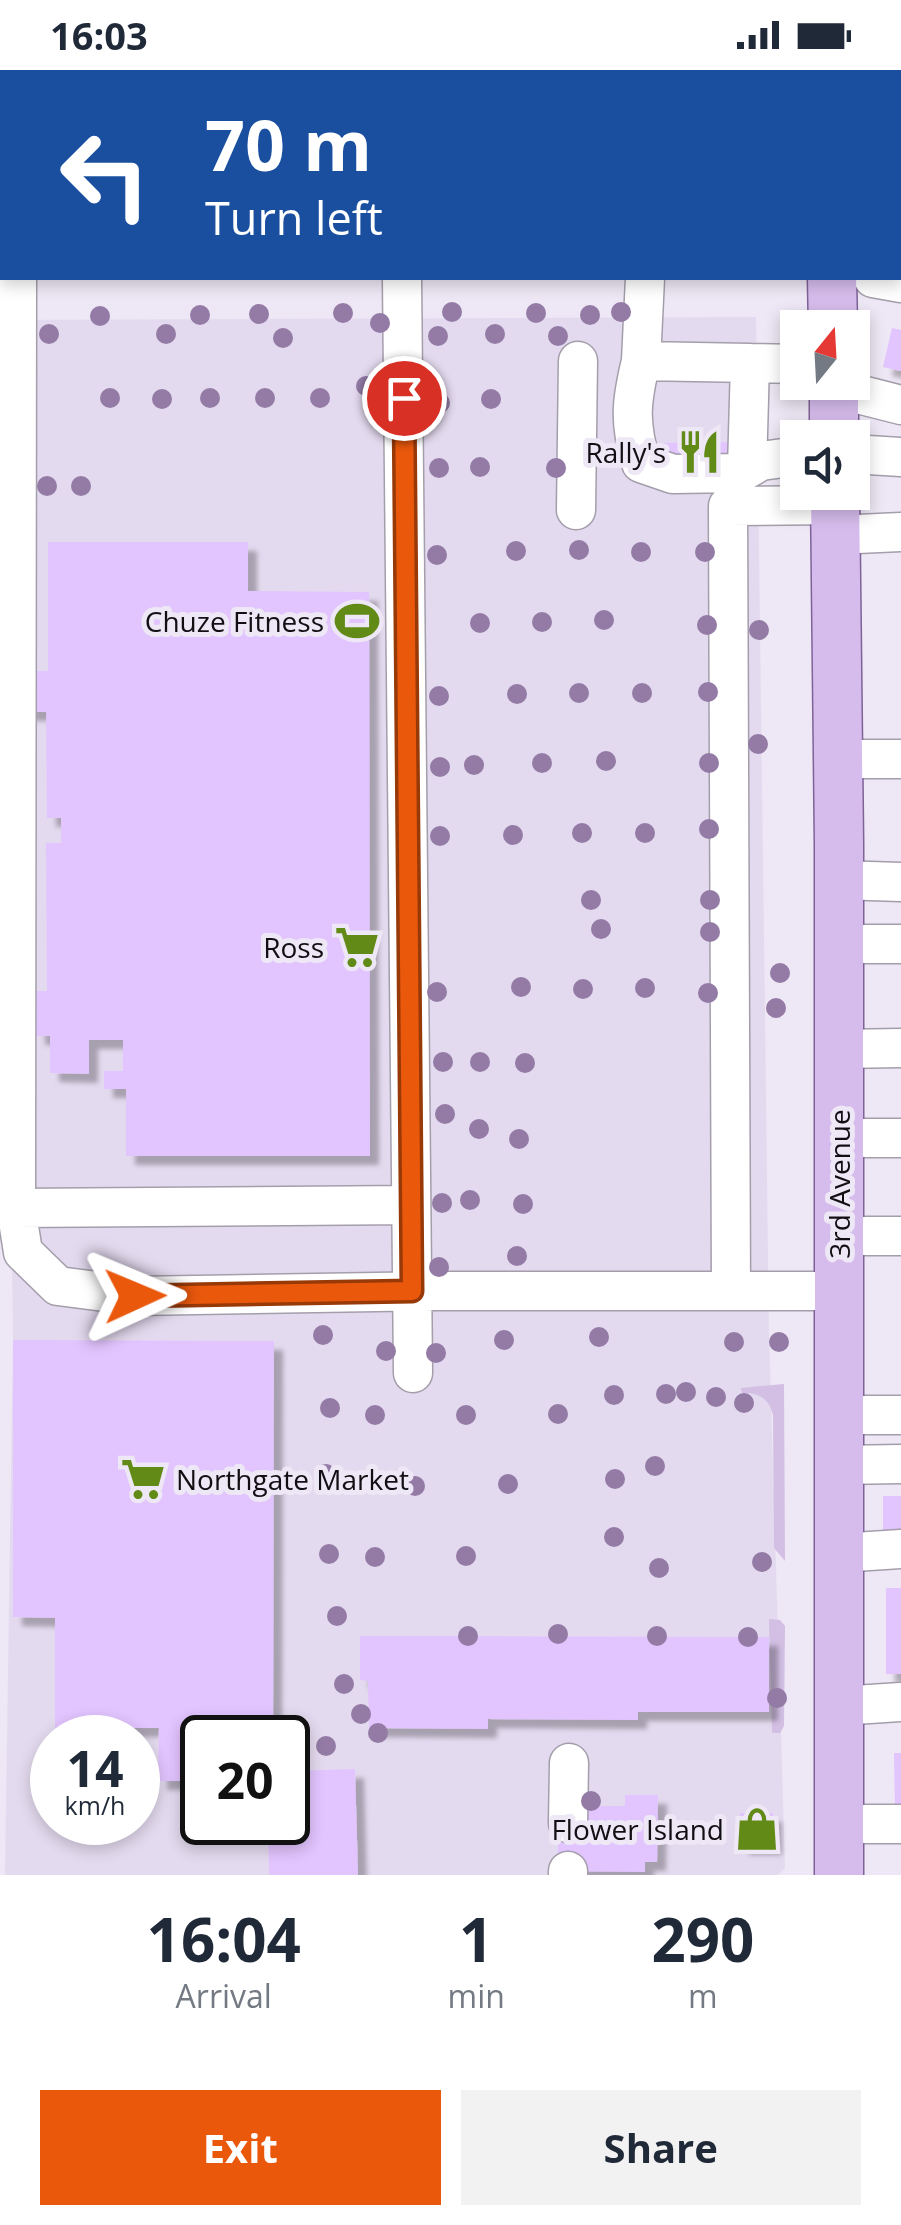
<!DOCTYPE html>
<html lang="en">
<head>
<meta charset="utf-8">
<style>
	:root { --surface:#fff; --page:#f2f2f3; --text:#1f2937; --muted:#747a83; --accent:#ea580c }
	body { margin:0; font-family:"Open Sans",sans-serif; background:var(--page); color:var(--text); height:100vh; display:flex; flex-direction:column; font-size:38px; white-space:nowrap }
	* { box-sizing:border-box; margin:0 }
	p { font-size:32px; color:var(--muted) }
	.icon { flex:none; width:55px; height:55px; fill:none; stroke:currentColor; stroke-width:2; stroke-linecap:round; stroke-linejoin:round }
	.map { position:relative; height:1805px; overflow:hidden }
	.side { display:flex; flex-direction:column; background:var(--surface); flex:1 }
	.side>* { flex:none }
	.top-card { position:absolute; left:0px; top:0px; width:902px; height:210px; box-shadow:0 5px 15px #0003; background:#1a4fa0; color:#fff; overflow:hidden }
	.needle { width:65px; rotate:18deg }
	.controls { position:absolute; left:780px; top:240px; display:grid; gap:20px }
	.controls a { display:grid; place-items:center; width:90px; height:90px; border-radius:0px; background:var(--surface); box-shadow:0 5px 15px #0003; font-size:50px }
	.speed { position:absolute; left:30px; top:1645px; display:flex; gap:20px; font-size:50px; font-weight:700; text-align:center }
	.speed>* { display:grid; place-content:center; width:130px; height:130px; border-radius:50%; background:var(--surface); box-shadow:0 5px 15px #0003; line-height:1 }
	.speed small { font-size:25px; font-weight:400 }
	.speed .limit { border:5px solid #111; border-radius:15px; background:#fff; color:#111 }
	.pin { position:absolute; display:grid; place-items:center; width:85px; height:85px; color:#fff; margin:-42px; border:5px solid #fff; border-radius:50%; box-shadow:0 2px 10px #0007 }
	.me { position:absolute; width:110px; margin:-55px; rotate:89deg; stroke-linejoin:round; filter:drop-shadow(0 0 8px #0008) }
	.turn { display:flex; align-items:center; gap:35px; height:210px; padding:0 40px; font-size:45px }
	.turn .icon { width:130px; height:130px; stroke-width:2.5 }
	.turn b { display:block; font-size:70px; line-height:85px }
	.eta { display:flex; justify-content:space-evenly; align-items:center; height:170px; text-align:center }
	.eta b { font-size:60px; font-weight:700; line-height:70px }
	.button { display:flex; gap:20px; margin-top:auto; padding:20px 40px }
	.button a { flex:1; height:115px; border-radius:0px; background:var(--accent); color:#fff; font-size:40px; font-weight:700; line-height:115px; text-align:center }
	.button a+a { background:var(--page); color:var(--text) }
	.status { display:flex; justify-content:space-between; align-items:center; height:70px; padding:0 50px; background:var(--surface); direction:ltr }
	.status svg { height:28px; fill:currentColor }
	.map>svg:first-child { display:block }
</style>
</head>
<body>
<div class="status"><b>16:03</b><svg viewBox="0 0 49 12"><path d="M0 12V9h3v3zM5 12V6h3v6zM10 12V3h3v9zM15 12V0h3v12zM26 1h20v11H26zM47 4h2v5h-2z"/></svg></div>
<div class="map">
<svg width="901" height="1805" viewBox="0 0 901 1805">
	<defs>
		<filter id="shadow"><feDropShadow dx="9" dy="9" stdDeviation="2.5" flood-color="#0004"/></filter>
	</defs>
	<rect width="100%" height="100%" fill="#eee7f5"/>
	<path fill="#e4daef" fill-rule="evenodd" d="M756 247 769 1263 785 1798 778 1805H5L13 1268 0 250ZM52 1668H138V1752H52ZM202 1668H288V1752H202Z"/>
	<path fill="#d2bfe3" d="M784 1314 785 1491 774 1478V1468L773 1345C769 1329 759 1322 742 1323L741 1318Z
		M769 1549 780 1550 785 1556 784 1656 780 1663H772Z"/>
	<path fill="#e2c4fe" filter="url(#shadow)" d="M892 258 901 260V301L883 297Z
		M735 372V393L661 394V373Z
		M48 472H248V521L369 522 370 1086H126V1019H104V1001H123V970H89V1004L50 1003V966H36V921H47L46 773H61V748H47L46 642H25V601H48Z
		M13 1270 274 1271 273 1659H261V1668H202V1711H158L159 1658H55V1548L13 1547Z
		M883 1426H901V1463H883Z
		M886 1518H901V1604H886Z
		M360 1566 769 1567V1642H638V1650L488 1649V1659L369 1658 368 1611 360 1610Z
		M894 1683H901V1741H895Z
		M355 1699 358 1805H269L268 1752H288V1701Z
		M625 1725H658L657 1792H645V1802L558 1801V1753L576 1736H625Z
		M740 1743H773V1776H740Z"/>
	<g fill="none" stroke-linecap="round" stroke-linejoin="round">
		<g stroke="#a49eab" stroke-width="41">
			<path id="minor" d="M276 0V2
				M355 2V0
				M17 208 16 1138 411 1135
				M402 208 413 1303
				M873 208 901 213
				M641 291 645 208
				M798 294 641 291C631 332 629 352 641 393L673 404 740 403 761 391 798 386
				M834 318 901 335
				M852 384 901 387
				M747 399 750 293
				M576 440 578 291
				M836 465 901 462
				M838 689H901
				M839 810 901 812
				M839 874H901
				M839 979 901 978
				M839 1068H901
				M16 1138 23 1182 58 1216 135 1226 437 1221H839
				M839 1166H901
				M731 1221 728 436 835 435
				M839 1345H901
				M839 1395 901 1394
				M839 1483 901 1479
				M839 1636 901 1632
				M568 1753 569 1693
				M839 1754H901
				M568 1801V1805"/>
		</g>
		<g stroke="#7f6298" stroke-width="51">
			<path id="major" d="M830 0V2
				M832 208 833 258
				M834 312V368
				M835 422 839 774V1805"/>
		</g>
		<use href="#minor" stroke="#fff" stroke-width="38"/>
		<use href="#major" stroke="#d6bcec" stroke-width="48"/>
	</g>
	<g fill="#937ba6">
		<circle cx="452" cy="242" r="10"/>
		<circle cx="621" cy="242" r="10"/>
		<circle cx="343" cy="243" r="10"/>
		<circle cx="536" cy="243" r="10"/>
		<circle cx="259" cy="244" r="10"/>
		<circle cx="200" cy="245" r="10"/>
		<circle cx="590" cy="245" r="10"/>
		<circle cx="100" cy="246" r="10"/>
		<circle cx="380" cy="253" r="10"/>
		<circle cx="49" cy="264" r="10"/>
		<circle cx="166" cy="264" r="10"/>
		<circle cx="495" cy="264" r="10"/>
		<circle cx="438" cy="266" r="10"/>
		<circle cx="558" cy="266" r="10"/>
		<circle cx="283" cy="268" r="10"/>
		<circle cx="366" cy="316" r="10"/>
		<circle cx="110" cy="328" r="10"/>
		<circle cx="210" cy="328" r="10"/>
		<circle cx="265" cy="328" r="10"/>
		<circle cx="320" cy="328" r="10"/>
		<circle cx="162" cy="329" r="10"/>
		<circle cx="491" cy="329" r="10"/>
		<circle cx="440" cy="333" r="10"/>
		<circle cx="375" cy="342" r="10"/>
		<circle cx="480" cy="397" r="10"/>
		<circle cx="439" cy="398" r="10"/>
		<circle cx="556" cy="398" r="10"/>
		<circle cx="47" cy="416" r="10"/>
		<circle cx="81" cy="416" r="10"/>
		<circle cx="579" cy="480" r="10"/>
		<circle cx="516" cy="481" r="10"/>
		<circle cx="641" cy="482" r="10"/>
		<circle cx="705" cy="482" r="10"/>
		<circle cx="437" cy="485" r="10"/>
		<circle cx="604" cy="550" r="10"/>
		<circle cx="542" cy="552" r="10"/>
		<circle cx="480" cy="553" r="10"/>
		<circle cx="707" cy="555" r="10"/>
		<circle cx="759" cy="560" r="10"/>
		<circle cx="708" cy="622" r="10"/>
		<circle cx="579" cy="623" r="10"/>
		<circle cx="642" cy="623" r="10"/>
		<circle cx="517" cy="624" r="10"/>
		<circle cx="439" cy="626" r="10"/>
		<circle cx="758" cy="674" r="10"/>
		<circle cx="606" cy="691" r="10"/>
		<circle cx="542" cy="693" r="10"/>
		<circle cx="709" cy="693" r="10"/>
		<circle cx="474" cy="695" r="10"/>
		<circle cx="440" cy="697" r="10"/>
		<circle cx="709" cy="759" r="10"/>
		<circle cx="582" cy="763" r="10"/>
		<circle cx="645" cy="763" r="10"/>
		<circle cx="513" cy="765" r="10"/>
		<circle cx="440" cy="766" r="10"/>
		<circle cx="591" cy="830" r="10"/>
		<circle cx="710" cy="830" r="10"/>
		<circle cx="601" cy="859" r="10"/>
		<circle cx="710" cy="862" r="10"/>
		<circle cx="780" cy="903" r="10"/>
		<circle cx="521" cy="917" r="10"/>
		<circle cx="645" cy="918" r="10"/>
		<circle cx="583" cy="919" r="10"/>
		<circle cx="437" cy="922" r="10"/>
		<circle cx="708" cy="923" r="10"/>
		<circle cx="776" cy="938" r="10"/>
		<circle cx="443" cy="992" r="10"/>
		<circle cx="480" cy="992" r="10"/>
		<circle cx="525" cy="993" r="10"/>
		<circle cx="445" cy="1044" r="10"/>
		<circle cx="479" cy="1059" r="10"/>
		<circle cx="519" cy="1069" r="10"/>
		<circle cx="470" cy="1130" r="10"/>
		<circle cx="442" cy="1133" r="10"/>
		<circle cx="523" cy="1134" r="10"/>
		<circle cx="517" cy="1186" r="10"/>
		<circle cx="439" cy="1197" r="10"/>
		<circle cx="323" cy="1265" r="10"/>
		<circle cx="599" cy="1267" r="10"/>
		<circle cx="504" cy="1270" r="10"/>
		<circle cx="734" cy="1272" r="10"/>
		<circle cx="779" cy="1272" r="10"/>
		<circle cx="386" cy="1281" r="10"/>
		<circle cx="436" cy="1283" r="10"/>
		<circle cx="686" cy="1322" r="10"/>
		<circle cx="666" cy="1324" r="10"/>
		<circle cx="614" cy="1325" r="10"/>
		<circle cx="716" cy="1327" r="10"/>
		<circle cx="744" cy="1333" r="10"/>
		<circle cx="330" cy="1338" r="10"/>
		<circle cx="558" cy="1344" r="10"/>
		<circle cx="375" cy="1345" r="10"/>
		<circle cx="466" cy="1345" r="10"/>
		<circle cx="655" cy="1396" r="10"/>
		<circle cx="326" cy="1404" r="10"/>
		<circle cx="615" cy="1409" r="10"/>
		<circle cx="508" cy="1414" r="10"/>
		<circle cx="415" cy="1416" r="10"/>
		<circle cx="614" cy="1467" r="10"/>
		<circle cx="329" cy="1484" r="10"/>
		<circle cx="466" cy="1486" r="10"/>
		<circle cx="375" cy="1487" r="10"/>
		<circle cx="762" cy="1492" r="10"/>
		<circle cx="659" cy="1498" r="10"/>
		<circle cx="337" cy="1546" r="10"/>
		<circle cx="558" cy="1564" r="10"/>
		<circle cx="468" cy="1566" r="10"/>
		<circle cx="657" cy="1566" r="10"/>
		<circle cx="748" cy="1567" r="10"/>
		<circle cx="344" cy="1614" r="10"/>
		<circle cx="777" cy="1628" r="10"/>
		<circle cx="361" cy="1644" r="10"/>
		<circle cx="378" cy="1663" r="10"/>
		<circle cx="326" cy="1676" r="10"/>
		<circle cx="591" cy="1731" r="10"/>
	</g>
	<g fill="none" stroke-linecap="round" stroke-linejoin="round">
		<g stroke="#983908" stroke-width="25">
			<path id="route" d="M135 1226 412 1221 404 328"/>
		</g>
		<use href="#route" stroke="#ea580c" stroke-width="18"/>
	</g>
	<defs>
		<g id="restaurant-bare" transform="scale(3.45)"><path d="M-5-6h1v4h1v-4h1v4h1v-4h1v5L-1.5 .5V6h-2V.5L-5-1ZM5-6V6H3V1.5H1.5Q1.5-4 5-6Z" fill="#618a16" stroke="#eee7f5" stroke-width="2.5" paint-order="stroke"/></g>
		<g id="stadium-bare" transform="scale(3.45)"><path d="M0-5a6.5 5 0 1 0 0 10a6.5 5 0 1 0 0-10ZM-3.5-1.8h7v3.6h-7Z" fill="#618a16" stroke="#eee7f5" stroke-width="2.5" paint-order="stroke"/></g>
		<g id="supermarket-bare" transform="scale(3.45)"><path d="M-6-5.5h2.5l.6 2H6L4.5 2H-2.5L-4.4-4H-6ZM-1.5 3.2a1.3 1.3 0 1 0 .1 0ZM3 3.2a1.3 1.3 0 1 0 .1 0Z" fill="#618a16" stroke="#eee7f5" stroke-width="2.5" paint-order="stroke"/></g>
		<g id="shop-bare" transform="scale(3.45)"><path d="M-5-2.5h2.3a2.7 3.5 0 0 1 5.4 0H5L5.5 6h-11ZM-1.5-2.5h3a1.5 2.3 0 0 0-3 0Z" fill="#618a16" stroke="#eee7f5" stroke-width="2.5" paint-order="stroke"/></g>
	</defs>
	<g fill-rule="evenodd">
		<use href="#restaurant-bare" x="699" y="382"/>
		<use href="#stadium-bare" x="357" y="551"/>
		<use href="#supermarket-bare" x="357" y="877"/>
		<use href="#supermarket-bare" x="143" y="1409"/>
		<use href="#shop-bare" x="757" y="1759"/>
	</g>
	<g text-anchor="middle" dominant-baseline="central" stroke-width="10" stroke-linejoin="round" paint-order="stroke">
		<g font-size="28" fill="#110f14" stroke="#eee7f5" text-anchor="end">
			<text x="666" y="382">Rally's</text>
			<text x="324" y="551">Chuze Fitness</text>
			<text x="324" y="877">Ross</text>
			<text x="176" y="1409" text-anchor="start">Northgate Market</text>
			<text x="724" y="1759">Flower Island</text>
		</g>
		<g font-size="28" fill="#110f14" stroke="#eee7f5">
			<text transform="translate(839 1114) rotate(-90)">3rd Avenue</text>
		</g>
	</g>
</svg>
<div class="controls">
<a><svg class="needle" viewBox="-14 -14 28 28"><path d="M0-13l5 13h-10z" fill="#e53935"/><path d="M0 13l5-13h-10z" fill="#747a83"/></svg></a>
<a><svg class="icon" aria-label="sound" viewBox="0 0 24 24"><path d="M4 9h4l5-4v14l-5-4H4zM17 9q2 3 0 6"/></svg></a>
</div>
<div class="speed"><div>14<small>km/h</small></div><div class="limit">20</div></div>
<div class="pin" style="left:404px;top:328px;background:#d93025"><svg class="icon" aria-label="arrive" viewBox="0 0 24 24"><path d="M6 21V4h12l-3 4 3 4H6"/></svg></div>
<svg class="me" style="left:135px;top:1226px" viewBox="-20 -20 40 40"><path d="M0-17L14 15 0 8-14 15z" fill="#ea580c" stroke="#fff" stroke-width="4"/></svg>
<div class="top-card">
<div class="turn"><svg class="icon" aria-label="left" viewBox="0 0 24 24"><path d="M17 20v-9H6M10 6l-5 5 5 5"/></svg><div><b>70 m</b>Turn left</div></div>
</div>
</div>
<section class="side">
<div class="eta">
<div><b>16:04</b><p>Arrival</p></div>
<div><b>1</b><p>min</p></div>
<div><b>290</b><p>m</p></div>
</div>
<div class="button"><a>Exit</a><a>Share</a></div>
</section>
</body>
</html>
